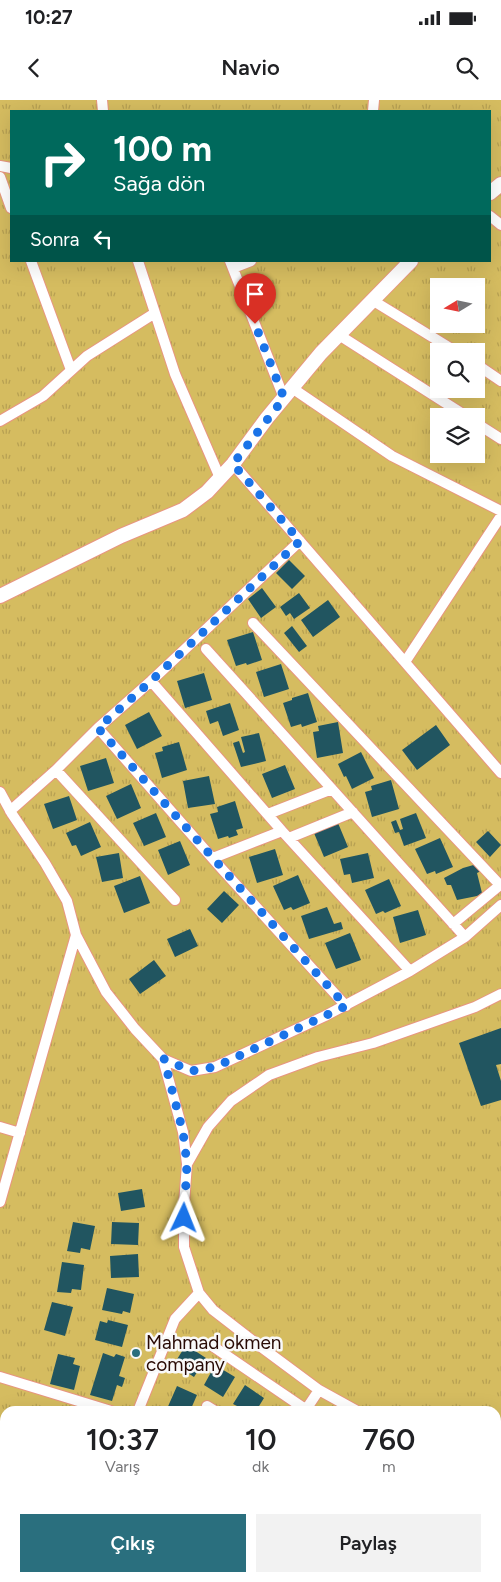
<!DOCTYPE html>
<html lang="tr">
<head>
<meta charset="utf-8">
<style>
	:root { --surface:#fff; --page:#f2f2f2; --text:#202124; --muted:#757577; --accent:#2a6f7e }
	body { margin:0; font-family:Figtree,sans-serif; background:var(--page); color:var(--text); height:100vh; display:flex; flex-direction:column; font-size:19px; white-space:nowrap }
	* { box-sizing:border-box; margin:0 }
	p { font-size:16px; color:var(--muted) }
	.icon { flex:none; width:28px; height:28px; fill:none; stroke:currentColor; stroke-width:2; stroke-linecap:round; stroke-linejoin:round }
	.map { position:relative; flex:1; overflow:hidden }
	.side { position:absolute; left:0px; top:1306px; width:501px; height:176px; display:flex; flex-direction:column; background:var(--surface); border-radius:15px 15px 0 0; box-shadow:0 5px 20px #0002 }
	.side>* { flex:none }
	.guide { position:absolute; left:10px; top:10px; width:481px; height:152px; border-radius:0px; box-shadow:0 5px 20px #0002; background:#00695c; color:#fff; overflow:hidden }
	.needle { width:32px; rotate:260deg }
	.buttons { position:absolute; left:430px; top:178px; display:grid; gap:10px }
	.buttons a { display:grid; place-items:center; width:55px; height:55px; border-radius:0px; background:var(--surface); box-shadow:0 5px 20px #0002; font-size:25px }
	.pin { position:absolute; display:grid; place-items:center; width:42px; height:42px; color:#fff; margin:-51px -21px; border-radius:50% 50% 50% 0; rotate:-45deg; box-shadow:0 0 5px #0007 }
	.pin .icon { rotate:45deg }
	.me { position:absolute; width:55px; margin:-28px; rotate:2deg; stroke-linejoin:round; filter:drop-shadow(0 0 4px #0008) }
	.turn { display:flex; align-items:center; gap:18px; height:105px; padding:0 20px; font-size:22px }
	.turn .icon { width:65px; height:65px; stroke-width:2.5 }
	.turn b { display:block; font-size:35px; line-height:42px }
	.then { display:flex; align-items:center; height:48px; padding:0 20px; background:#0003; gap:10px; font-size:19px }
	.eta { display:flex; justify-content:space-evenly; align-items:center; height:85px; text-align:center }
	.eta b { font-size:30px; font-weight:600; line-height:35px }
	.action { display:flex; gap:10px; margin-top:auto; padding:10px 20px }
	.action a { flex:1; height:58px; border-radius:0px; background:var(--accent); color:#fff; font-size:20px; font-weight:600; line-height:58px; text-align:center }
	.action a+a { background:var(--page); color:var(--text) }
	.status { display:flex; justify-content:space-between; align-items:center; height:35px; padding:0 25px; background:var(--surface); direction:ltr }
	.status svg { height:14px; fill:currentColor }
	header { display:flex; justify-content:space-between; align-items:center; height:65px; padding:0 20px; background:var(--surface); font-size:22px; font-weight:600 }
	.map>svg:first-child { display:block }
</style>
</head>
<body>
<div class="status"><b>10:27</b><svg viewBox="0 0 49 12"><path d="M0 12V9h3v3zM5 12V6h3v6zM10 12V3h3v9zM15 12V0h3v12zM26 1h20v11H26zM47 4h2v5h-2z"/></svg></div>
<header><svg class="icon" aria-label="back" viewBox="0 0 24 24"><path d="M15 5l-7 7 7 7"/></svg>Navio<svg class="icon" aria-label="search" viewBox="0 0 24 24"><circle cx="10" cy="10" r="6"/><path d="M15 15l6 6"/></svg></header>
<div class="map">
<svg width="501" height="1482" viewBox="0 0 501 1482">
	<defs>
		<pattern id="park-tufts" width="24" height="20" patternUnits="userSpaceOnUse" patternTransform="scale(1.25)"><rect width="24" height="20" fill="#d5bc60"/><path d="M3 7l-1-3M5 7V3M7 7l1-3M15 17l-1-3M17 17v-4M19 17l1-3" fill="none" stroke="#b7a052"/></pattern>
	</defs>
	<rect width="100%" height="100%" fill="#fecabd"/>
	<path fill="url(#park-tufts)" fill-rule="evenodd" d="M0 0H501V1482H0ZM11 11H490V161H11ZM439 186H476V224H439ZM439 251H476V289H439ZM439 316H476V354H439ZM5 1311H496V1478H5Z"/>
	<path fill="#215560" d="M289 460 305 476 292 489 276 473Z
		M262 488 276 507 261 518 248 499Z
		M299 493 310 508 294 519 290 513 286 516 280 507Z
		M328 500 340 517 313 537 301 520Z
		M292 526 307 546 299 552 284 533Z
		M253 532 262 560 247 565 246 563 236 566 227 540Z
		M281 564 289 589 264 597 256 572Z
		M204 573 212 600 185 608 177 581Z
		M308 593 317 622 302 627 301 624 291 627 283 603 292 600V598Z
		M230 603 239 630 223 636 218 621 210 624 206 611Z
		M149 612 162 636 137 649 125 625Z
		M338 622 343 653 317 658 313 632 319 631 318 626Z
		M436 625 450 645 417 670 402 650Z
		M259 633 266 661 241 667 233 643 239 641 243 653 245 652 241 637Z
		M179 642 187 670 162 678 155 653 163 651 162 647Z
		M361 652 374 678 352 689 346 676 344 677 338 664Z
		M106 658 114 683 88 691 80 666Z
		M285 665 295 689 272 698 262 674Z
		M209 676 215 704 188 708 183 681Z
		M391 680 399 709 372 717 365 692 372 690 371 686Z
		M131 684 141 708 117 719 106 696Z
		M69 696 77 720 53 729 44 704Z
		M235 701 243 728 236 730 238 735 229 738 228 736 218 739 210 714 218 712 217 707Z
		M156 713 166 737 144 746 133 723Z
		M416 713 426 738 404 746 399 732 395 733 391 722 396 720 400 730 403 729 400 719Z
		M90 722 101 747 81 756 76 745 72 746 66 733Z
		M338 723 348 747 324 757 314 733Z
		M488 731 501 745 490 757 476 742Z
		M440 738 453 767 436 774 435 771 427 774 415 749Z
		M180 741 190 765 168 775 158 750Z
		M275 749 283 775 257 783 249 757Z
		M119 753 123 778 102 782 96 757Z
		M368 753 374 778 352 783 350 774 344 775 340 759Z
		M477 764 481 771 477 773 482 793 477 796 457 800 451 785H447L444 778 463 768Z
		M298 775 310 803 293 810 291 807 284 810 273 786Z
		M140 776 150 803 124 813 114 786Z
		M389 779 401 806 385 813 383 811 376 814 365 790Z
		M224 791 239 805 222 823 207 809Z
		M327 807 334 824 341 822 343 829 309 839 301 816Z
		M418 810 426 835 400 843 393 817Z
		M190 829 198 846 175 857 167 839Z
		M350 833 361 860 336 869 325 843Z
		M154 860 166 876 140 894 129 879Z
		M501 928V964L496 965 501 981V1000L481 1006 459 943Z
		M142 1089 145 1107 121 1111 118 1093Z
		M73 1122 95 1126 90 1150 81 1148 80 1153 67 1151Z
		M112 1122 139 1123 138 1145 111 1144Z
		M138 1154 139 1177 111 1178 110 1156Z
		M62 1162 84 1165 81 1190 72 1189 71 1193 57 1192Z
		M107 1188 134 1194 130 1213 123 1211 122 1214 102 1210Z
		M52 1202 73 1207 65 1236 44 1230Z
		M108 1220 128 1225 122 1247 95 1240 100 1221 107 1223Z
		M186 1245 206 1258 194 1277 174 1264Z
		M103 1253 114 1257 116 1254 125 1257 119 1276 125 1278 122 1287 117 1285 112 1301 90 1295Z
		M58 1254 75 1258 73 1264 80 1266 74 1290 50 1284Z
		M215 1265 235 1277 223 1297 204 1285Z
		M245 1285 264 1298 256 1311H239L237 1310 239 1307 233 1304Z
		M177 1286 197 1295 190 1311H166Z
		M496 1375H501V1402L496 1401Z
		M496 1415H501V1442L496 1443Z
		M0 1426 5 1428V1451L0 1450Z
		M496 1451H501V1471L496 1472Z
		M0 1461 5 1462V1478H9L8 1482H0Z
		M135 1478H159V1482H136Z
		M258 1478H275L276 1482H259Z
		M353 1478H376L377 1482H354Z
		M432 1478H466L449 1482H433Z"/>
	<g fill="none" stroke-linecap="round" stroke-linejoin="round">
		<g stroke="#e89581" stroke-width="12">
			<path id="minor" d="M102 0 103 11
				M373 11 374 0
				M0 66 11 68
				M0 77 11 108
				M490 116 501 125
				M31 161 71 270
				M138 161 175 274 220 378
				M230 161 284 298
				M233 168 251 161
				M372 200 455 251
				M339 235 466 316
				M476 264 501 281
				M292 288 392 356 501 411
				M0 321 43 296 87 256 155 213
				M476 323 501 339
				M233 364 501 673
				M300 441 151 581 98 628 221 768 346 906
				M253 523 500 785 453 824
				M206 549 465 837
				M405 562 501 416
				M151 581 282 731 410 871
				M56 670 175 800
				M0 692 12 714 45 763 67 801 76 835 106 892 135 929 163 959 191 971 215 967 325 916 410 871 465 837 501 805
				M10 711 56 670 98 628
				M268 714 332 689
				M289 738 353 712
				M213 758 282 731
				M163 959 183 1032 187 1064 184 1104V1147L199 1193 213 1210 257 1244 319 1290 357 1311
				M0 1027 20 1033
				M187 1064 208 1027 231 1001 269 975 318 957 373 943 475 907 501 894
				M0 1102 76 835
				M214 1247 308 1311
				M0 1277 111 1311
				M207 1306 215 1311
				M138 1311 175 1219 199 1193
				M305 1311 319 1290
				M496 1336 501 1335
				M496 1352H501
				M110 1478 111 1482
				M180 1478 181 1482
				M239 1478 240 1482
				M338 1478 339 1482
				M397 1478 398 1482
				M474 1478 475 1482"/>
		</g>
		<g stroke="#e89581" stroke-width="16">
			<path id="secondary" d="M490 93 501 84
				M0 496 121 436 183 410 207 392 233 364 267 318 321 253 411 161"/>
		</g>
		<use href="#minor" stroke="#fff" stroke-width="10"/>
		<use href="#secondary" stroke="#fff" stroke-width="14"/>
	</g>
	<g fill="none" stroke-linecap="round" stroke-linejoin="round">
		<path stroke="#1a73e8" stroke-width="9" stroke-dasharray="0 16.2" d="M184 1118 187 1064 183 1032 164 959 191 971 215 967 346 906 222 768 98 628 151 581 300 441 233 364 284 298 255 224"/>
	</g>
	<circle fill="#2a6f7e" stroke="#f9f9f9" stroke-width="2" cx="136" cy="1253" r="5"/>
	<g text-anchor="middle" dominant-baseline="central" stroke-width="5" stroke-linejoin="round" paint-order="stroke">
		<g font-size="19" fill="#280a04" stroke="#f9f9f9" text-anchor="start">
			<text x="146" y="1242">Mahmad okmen<tspan x="146" dy="22">company</tspan></text>
		</g>
	</g>
</svg>
<div class="buttons">
<a><svg class="needle" viewBox="-14 -14 28 28"><path d="M0-13l5 13h-10z" fill="#e53935"/><path d="M0 13l5-13h-10z" fill="#757577"/></svg></a>
<a><svg class="icon" aria-label="search" viewBox="0 0 24 24"><circle cx="10" cy="10" r="6"/><path d="M15 15l6 6"/></svg></a>
<a><svg class="icon" aria-label="layers" viewBox="0 0 24 24"><path d="M12 4l9 5-9 5-9-5zM3 14l9 5 9-5"/></svg></a>
</div>
<div class="pin" style="left:255px;top:224px;background:#d93025"><svg class="icon" aria-label="arrive" viewBox="0 0 24 24"><path d="M6 21V4h12l-3 4 3 4H6"/></svg></div>
<svg class="me" style="left:184px;top:1118px" viewBox="-20 -20 40 40"><path d="M0-17L14 15 0 8-14 15z" fill="#1a73e8" stroke="#fff" stroke-width="4"/></svg>
<div class="guide">
<div class="turn"><svg class="icon" aria-label="right" viewBox="0 0 24 24"><path d="M7 20v-9h11M14 6l5 5-5 5"/></svg><div><b>100 m</b>Sağa dön</div></div>
<div class="then">Sonra<svg class="icon" aria-label="left" viewBox="0 0 24 24"><path d="M17 20v-9H6M10 6l-5 5 5 5"/></svg></div>
</div>
<section class="side">
<div class="eta">
<div><b>10:37</b><p>Varış</p></div>
<div><b>10</b><p>dk</p></div>
<div><b>760</b><p>m</p></div>
</div>
<div class="action"><a>Çıkış</a><a>Paylaş</a></div>
</section>
</div>
</body>
</html>
